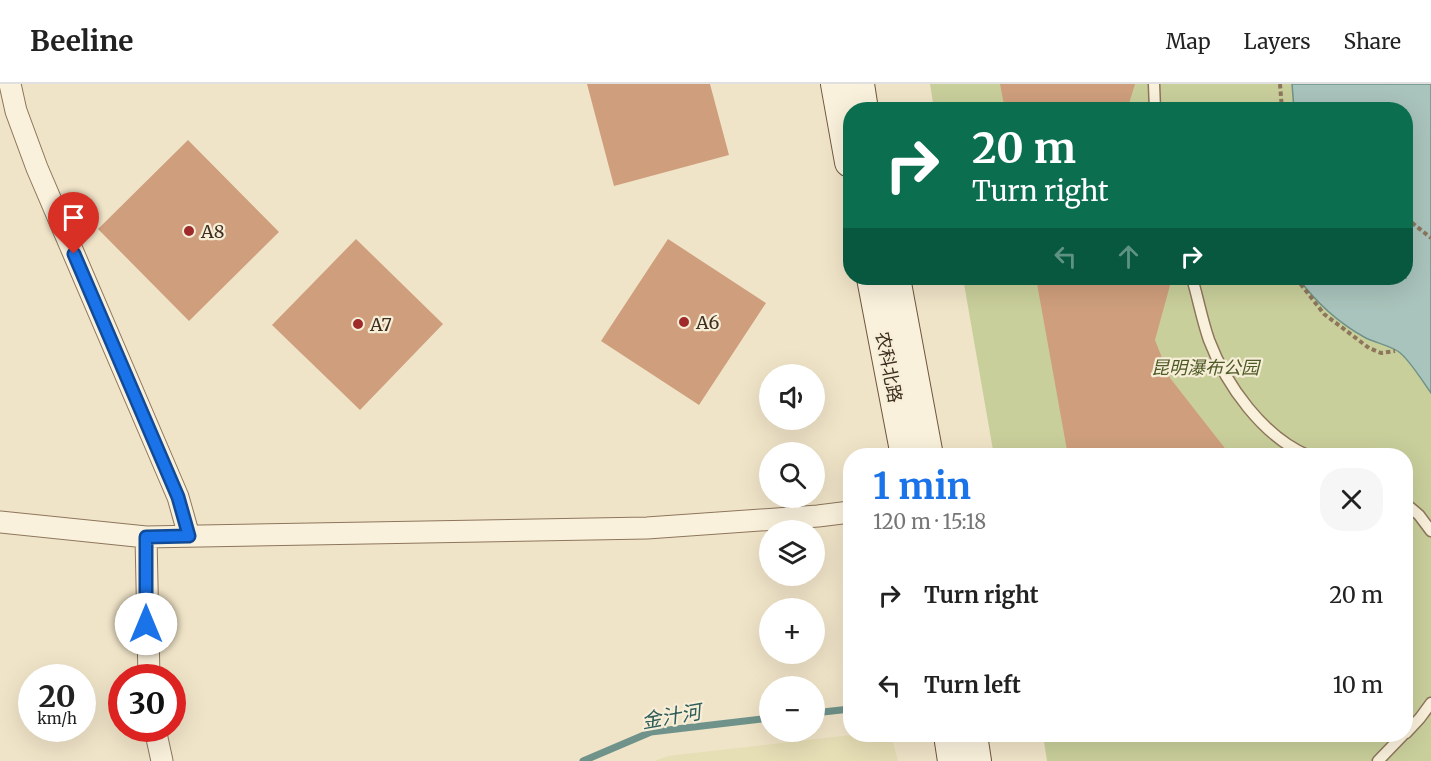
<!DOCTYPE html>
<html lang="en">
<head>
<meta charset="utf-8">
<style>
	:root { --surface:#fff; --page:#f6f6f6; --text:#222; --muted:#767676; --line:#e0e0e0; --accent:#1a73e8 }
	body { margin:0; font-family:Merriweather,"Noto Sans SC",serif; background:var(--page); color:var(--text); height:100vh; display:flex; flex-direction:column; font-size:22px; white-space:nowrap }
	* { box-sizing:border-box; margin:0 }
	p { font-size:20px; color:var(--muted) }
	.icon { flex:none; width:33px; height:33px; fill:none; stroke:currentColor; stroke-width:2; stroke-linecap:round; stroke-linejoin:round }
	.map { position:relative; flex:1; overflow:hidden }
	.drawer { position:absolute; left:843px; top:364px; width:570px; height:294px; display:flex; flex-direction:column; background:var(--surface); border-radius:24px; box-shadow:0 6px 24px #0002 }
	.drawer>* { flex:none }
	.banner { position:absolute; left:843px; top:18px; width:570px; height:183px; border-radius:24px; box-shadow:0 6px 24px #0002; background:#0b6e4f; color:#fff; overflow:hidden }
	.fabs { position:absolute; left:759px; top:280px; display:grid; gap:12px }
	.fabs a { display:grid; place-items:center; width:66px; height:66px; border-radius:50%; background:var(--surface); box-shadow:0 6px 24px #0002; font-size:30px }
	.speed { position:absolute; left:18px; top:580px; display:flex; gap:12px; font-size:30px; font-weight:700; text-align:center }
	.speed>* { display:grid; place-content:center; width:78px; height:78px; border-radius:50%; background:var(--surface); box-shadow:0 6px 24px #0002; line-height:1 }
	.speed small { font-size:15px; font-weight:400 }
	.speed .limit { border:9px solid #d22; background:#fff; color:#111 }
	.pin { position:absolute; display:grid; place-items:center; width:51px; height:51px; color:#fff; margin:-62px -26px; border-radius:50% 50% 50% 0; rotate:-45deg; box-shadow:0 0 6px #0007 }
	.pin .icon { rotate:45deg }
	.me { position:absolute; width:66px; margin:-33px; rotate:0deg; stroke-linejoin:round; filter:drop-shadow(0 0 4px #0008) }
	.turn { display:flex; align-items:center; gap:21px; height:126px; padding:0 30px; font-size:27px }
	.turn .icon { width:78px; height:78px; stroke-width:2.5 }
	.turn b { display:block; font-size:42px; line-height:51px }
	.lanes { display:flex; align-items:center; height:57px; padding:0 30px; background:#0003; justify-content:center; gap:30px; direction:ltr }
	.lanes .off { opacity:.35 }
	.round { display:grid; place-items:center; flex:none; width:63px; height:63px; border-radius:24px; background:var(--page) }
	.head { display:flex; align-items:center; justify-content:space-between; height:102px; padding:0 30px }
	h1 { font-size:36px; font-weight:700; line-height:45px; color:var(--accent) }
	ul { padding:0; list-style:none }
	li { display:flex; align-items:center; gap:18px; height:90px; padding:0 30px }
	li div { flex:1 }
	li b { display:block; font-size:22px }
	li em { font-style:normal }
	header { display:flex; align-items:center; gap:36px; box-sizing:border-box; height:84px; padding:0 30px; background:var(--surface); border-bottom:2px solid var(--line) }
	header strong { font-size:28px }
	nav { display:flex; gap:33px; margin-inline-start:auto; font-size:21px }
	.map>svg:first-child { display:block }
</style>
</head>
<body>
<header>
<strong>Beeline</strong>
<nav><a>Map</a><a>Layers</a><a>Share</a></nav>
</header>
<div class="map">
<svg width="1431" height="677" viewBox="0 0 1431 677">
	<rect width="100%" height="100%" fill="#f0e4c8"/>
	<path fill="#e6deb5" d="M851 651H891L898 677H654L668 672Z"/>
	<path fill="#c9cf9b" d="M930 0H1431V677H1047L1043 651H1406V372H994L963 194H1406V26L934 25Z"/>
	<path fill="#a9c4bc" stroke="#6f938a" stroke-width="1.5" d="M1292 0H1431V309C1423 298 1409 275 1399 268 1389 261 1375 259 1364 253 1339 239 1315 217 1298 194H1406V26L1294 25Z"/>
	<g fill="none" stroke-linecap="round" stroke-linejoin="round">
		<path stroke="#6f938a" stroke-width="7" d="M814 629 850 625
			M583 677 651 648 770 634"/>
	</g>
	<path fill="#cf9f7d" d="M587 0H710L729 71 614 102Z
		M1000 0H1135L1127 26H1005Z
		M188 56 279 148 189 237 98 145Z
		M356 155 443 240 360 326 272 241Z
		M668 155 766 219 699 321 601 257Z
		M1036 194H1172L1155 256 1170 294 1231 372H1068Z"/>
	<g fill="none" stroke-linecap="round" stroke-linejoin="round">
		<g stroke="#8d765c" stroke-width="13">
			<path id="service" d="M1154 0 1155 26
				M1192 194C1198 214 1202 236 1209 256 1226 301 1263 353 1309 372
				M1406 420 1419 431 1431 447
				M1406 649 1420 634 1431 619
				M1378 677 1403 651"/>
		</g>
		<g stroke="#8d765c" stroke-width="23">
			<path id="minor" d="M10 0 16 27 37 84 178 413 189 452
				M0 438 146 453 647 444 818 432 850 428
				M146 453 149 594
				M155 645 162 677"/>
		</g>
		<g stroke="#6f573f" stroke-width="32">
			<path id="secondary" d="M836 0 850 78
				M859 0 863 26
				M872 194 906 372
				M895 194 928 372
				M949 651 953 677
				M972 651 976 677"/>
		</g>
		<path stroke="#8d765c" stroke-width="4" stroke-dasharray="4.5 3" stroke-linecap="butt" d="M1280 0 1282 26
			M1406 134 1431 154
			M1296 194 1324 230 1369 264 1381 269 1395 267"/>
		<use href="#service" stroke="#faf1dc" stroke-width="10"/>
		<use href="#minor" stroke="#faf1dc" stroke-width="21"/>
		<use href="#secondary" stroke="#faf1dc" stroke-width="30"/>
	</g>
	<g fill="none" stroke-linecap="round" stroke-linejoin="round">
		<g stroke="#114b97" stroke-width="15">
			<path id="route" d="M74 170 178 413 189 452 146 453V540"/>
		</g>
		<use href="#route" stroke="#1a73e8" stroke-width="10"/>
	</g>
	<g fill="#9e2a2b" stroke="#f7eed8" stroke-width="2">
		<circle cx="189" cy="147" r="6"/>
		<circle cx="684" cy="238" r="6"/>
		<circle cx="358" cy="240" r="6"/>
	</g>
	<g text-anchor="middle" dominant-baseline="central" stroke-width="4.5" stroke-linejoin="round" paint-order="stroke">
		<g font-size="18" fill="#3d2e20" stroke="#f7eed8" text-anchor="start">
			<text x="201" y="147">A8</text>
			<text x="696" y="238">A6</text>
			<text x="370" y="240">A7</text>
		</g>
		<g font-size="18" fill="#3d2e20" stroke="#f7eed8">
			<text transform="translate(889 283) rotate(79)">农科北路</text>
		</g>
		<g font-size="18" font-style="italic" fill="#4d5a26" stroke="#f7eed8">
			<text x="1205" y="283">昆明瀑布公园</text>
		</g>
		<g font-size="20" font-style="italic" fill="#2f5d5a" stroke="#f7eed8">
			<text transform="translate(671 632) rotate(-10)">金汁河</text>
		</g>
	</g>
</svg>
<div class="fabs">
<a><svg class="icon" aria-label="sound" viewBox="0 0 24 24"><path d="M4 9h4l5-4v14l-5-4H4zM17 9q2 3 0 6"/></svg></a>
<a><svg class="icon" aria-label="search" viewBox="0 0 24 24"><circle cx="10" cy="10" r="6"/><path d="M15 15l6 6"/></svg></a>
<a><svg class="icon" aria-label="layers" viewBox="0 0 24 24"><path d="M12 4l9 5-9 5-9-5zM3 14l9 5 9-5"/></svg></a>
<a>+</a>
<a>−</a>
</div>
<div class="speed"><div>20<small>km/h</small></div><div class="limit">30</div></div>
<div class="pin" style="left:74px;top:170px;background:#d93025"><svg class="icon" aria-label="arrive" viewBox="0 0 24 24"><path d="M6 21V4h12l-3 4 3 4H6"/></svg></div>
<svg class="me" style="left:146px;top:540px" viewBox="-20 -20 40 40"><circle r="19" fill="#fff"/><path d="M0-13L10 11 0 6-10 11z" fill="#1a73e8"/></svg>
<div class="banner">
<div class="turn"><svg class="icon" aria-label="right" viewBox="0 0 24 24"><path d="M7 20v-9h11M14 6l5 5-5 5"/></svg><div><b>20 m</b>Turn right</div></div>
<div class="lanes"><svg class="icon off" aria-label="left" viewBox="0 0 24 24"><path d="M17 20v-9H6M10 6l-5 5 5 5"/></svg><svg class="icon off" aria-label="ahead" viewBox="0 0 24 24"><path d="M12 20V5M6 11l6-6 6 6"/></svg><svg class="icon" aria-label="right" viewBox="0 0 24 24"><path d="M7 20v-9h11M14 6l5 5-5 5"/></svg></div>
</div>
<section class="drawer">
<div class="head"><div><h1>1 min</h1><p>120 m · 15:18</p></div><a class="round"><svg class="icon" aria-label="close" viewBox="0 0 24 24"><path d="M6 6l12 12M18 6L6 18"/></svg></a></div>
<ul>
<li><svg class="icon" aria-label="right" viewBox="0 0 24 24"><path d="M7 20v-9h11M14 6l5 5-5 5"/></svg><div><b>Turn right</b></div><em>20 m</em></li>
<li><svg class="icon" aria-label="left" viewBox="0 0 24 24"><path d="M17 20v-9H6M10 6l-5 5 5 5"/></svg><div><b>Turn left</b></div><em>10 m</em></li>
</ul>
</section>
</div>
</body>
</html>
